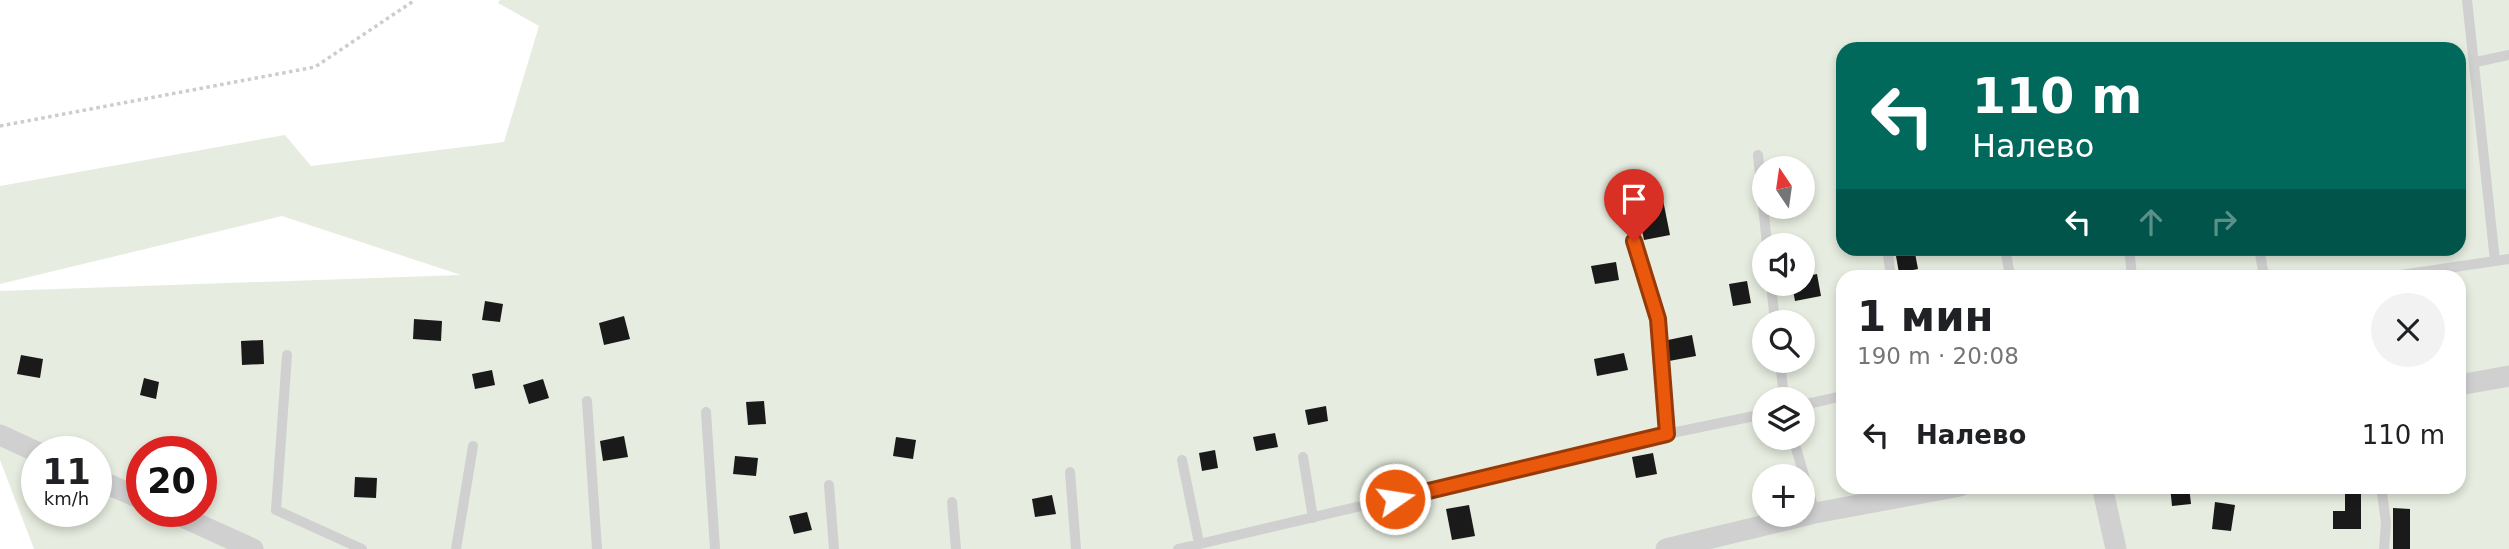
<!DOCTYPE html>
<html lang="ru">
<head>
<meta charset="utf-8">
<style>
	:root { --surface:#fff; --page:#f2f2f2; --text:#202124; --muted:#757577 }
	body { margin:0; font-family:"DejaVu Sans",sans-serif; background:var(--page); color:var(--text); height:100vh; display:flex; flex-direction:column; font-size:26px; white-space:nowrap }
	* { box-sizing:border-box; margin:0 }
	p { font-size:23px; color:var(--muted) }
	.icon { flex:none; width:38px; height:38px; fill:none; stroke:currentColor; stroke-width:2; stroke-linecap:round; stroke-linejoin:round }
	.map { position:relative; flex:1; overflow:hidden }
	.details { position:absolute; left:1836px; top:270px; width:630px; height:224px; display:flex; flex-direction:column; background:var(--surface); border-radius:21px; box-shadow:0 4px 10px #0003 }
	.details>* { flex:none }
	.guide { position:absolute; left:1836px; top:42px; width:630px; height:214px; border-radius:21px; box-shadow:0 4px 10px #0003; background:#00695c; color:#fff; overflow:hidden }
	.needle { width:46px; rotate:347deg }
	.controls { position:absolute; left:1752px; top:156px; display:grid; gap:14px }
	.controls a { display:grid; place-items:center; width:63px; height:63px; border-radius:50%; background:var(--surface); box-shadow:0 4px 10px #0003; font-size:35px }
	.speed { position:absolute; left:21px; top:436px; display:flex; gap:14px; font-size:35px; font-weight:700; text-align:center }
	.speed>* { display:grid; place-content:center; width:91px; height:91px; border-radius:50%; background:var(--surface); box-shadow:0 4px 10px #0003; line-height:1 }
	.speed small { font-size:18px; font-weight:400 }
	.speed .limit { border:10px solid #d22; background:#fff; color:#111 }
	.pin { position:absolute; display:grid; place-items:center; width:60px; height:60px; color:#fff; margin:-72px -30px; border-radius:50% 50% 50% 0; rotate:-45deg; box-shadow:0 0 7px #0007 }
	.pin .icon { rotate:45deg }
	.me { position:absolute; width:77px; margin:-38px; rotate:77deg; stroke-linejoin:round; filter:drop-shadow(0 0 5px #0008) }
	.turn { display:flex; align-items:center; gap:24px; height:147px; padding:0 21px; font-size:32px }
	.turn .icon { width:91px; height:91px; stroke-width:2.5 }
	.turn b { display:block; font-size:49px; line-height:60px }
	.lanes { display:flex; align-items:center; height:66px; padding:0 21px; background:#0003; justify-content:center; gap:35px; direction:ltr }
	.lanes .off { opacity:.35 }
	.round { display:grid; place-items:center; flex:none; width:74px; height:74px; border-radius:37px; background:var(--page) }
	.headline { display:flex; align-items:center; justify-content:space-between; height:119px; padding:0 21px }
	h1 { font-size:42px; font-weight:600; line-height:52px }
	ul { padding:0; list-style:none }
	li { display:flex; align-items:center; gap:21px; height:91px; padding:0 21px }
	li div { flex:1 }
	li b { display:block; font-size:26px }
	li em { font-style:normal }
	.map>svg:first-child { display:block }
</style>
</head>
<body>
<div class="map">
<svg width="2509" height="549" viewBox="0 0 2509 549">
	<rect width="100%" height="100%" fill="#fff"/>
	<path fill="#e6ecdf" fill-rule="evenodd" d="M500 0H2509V549H34L0 460V291L461 275 282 216 0 284V186L285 135 311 166 504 142 539 26 498 3ZM1843 49H2459V248H1843ZM1764 168H1802V206H1764ZM1764 245H1802V284H1764ZM1843 276H2459V486H1843ZM1764 322H1802V360H1764ZM1764 399H1802V438H1764ZM37 452H96V511H37ZM142 452H201V511H142ZM1764 476H1802V514H1764Z"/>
	<path fill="#1a1a1a" d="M1663 200 1670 235 1644 240 1637 206Z
		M1915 253 1918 269 1899 273 1896 256Z
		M1616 262 1619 280 1595 284 1591 266Z
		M1817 274 1821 296 1795 301 1792 284H1802V277Z
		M1747 281 1751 303 1733 306 1729 284Z
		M485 301 503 304 500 322 482 320Z
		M624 316 630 339 604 345 599 323Z
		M414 319 442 321 441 341 413 339Z
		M1692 335 1696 356 1669 361 1668 340Z
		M263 340 264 364 242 365 241 341Z
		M1624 353 1628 370 1597 376 1594 359Z
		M21 355 43 359 40 378 17 374Z
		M492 370 495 385 475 389 472 374Z
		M144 378 159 382 156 399 140 395Z
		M543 379 549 398 529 404 523 385Z
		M764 401 766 424 748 425 746 402Z
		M1326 406 1328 421 1308 425 1305 410Z
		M1275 433 1278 447 1256 451 1253 437Z
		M624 436 628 457 603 461 600 441Z
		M896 437 916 440 913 459 893 456Z
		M1215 450 1218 468 1202 471 1199 453Z
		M1653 453 1657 474 1636 478 1632 457Z
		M735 456 758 458 756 476 733 474Z
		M355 477 377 478 376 498 354 497Z
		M2170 486H2189L2191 504 2172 506Z
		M2345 486H2361V529H2333V511H2345Z
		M1052 495 1056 514 1035 517 1032 499Z
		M2215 502 2235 505 2231 531 2212 529Z
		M1469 505 1475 536 1452 540 1446 509Z
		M2393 508 2410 509V549H2393Z
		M807 512 812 530 794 534 789 516Z"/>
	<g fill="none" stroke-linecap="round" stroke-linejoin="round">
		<path stroke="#cdcdcd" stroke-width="3.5" stroke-dasharray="3.5 3.5" stroke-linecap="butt" d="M0 126 315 67 415 0"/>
		<path stroke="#d0d0d0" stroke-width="10" d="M2467 0 2495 261
			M2476 62 2509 55
			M1758 155 1767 245
			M1635 241 1658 319 1667 434
			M1887 248 1891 276
			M2005 248 2010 276
			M2129 248 2132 276
			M2259 248 2264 276
			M2394 276 2509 259
			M1771 284 1775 322
			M287 355 276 510 362 549
			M1780 360 1784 399
			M587 401 597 549
			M1802 405 1843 396
			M706 412 715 549
			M1793 438 1815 513
			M1303 457 1313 518
			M1182 460 1199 543
			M1070 472 1076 549
			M829 485 834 549
			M2381 486 2386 523 2384 549
			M952 502 956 549
			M456 549 473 446
			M1178 549 1667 434 1764 414"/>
		<path stroke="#d0d0d0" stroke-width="21" d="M2459 385 2509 376
			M0 435 37 452
			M96 479 142 499
			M2102 486 2116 549
			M169 511 253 549
			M1666 549 1815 513 1960 486"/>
	</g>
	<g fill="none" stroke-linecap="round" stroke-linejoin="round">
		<g stroke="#983908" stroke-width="18">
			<path id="route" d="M1395 499 1667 434 1658 319 1634 241"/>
		</g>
		<use href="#route" stroke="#ea580c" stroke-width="12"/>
	</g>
</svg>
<div class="controls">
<a><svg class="needle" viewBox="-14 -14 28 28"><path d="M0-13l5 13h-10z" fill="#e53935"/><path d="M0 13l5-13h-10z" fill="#757577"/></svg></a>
<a><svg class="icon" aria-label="sound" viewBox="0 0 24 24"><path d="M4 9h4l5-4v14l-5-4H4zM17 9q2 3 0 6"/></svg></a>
<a><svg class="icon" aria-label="search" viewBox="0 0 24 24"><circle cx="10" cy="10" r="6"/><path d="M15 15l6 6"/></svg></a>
<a><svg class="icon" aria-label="layers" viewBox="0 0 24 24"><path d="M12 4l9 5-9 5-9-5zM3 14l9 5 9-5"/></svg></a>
<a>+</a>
</div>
<div class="speed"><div>11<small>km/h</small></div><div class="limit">20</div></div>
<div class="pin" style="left:1634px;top:241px;background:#d93025"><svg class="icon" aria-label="arrive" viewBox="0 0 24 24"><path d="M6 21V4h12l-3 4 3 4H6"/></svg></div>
<svg class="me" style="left:1395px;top:499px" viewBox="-20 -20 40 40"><circle r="17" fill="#ea580c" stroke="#fff" stroke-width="3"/><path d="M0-11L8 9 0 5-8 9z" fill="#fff"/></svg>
<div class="guide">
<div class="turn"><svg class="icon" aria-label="left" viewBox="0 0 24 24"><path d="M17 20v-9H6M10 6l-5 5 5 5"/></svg><div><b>110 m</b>Налево</div></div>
<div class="lanes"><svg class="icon" aria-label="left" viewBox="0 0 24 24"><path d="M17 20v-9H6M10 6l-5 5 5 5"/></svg><svg class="icon off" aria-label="ahead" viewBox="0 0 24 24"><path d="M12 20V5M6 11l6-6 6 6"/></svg><svg class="icon off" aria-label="right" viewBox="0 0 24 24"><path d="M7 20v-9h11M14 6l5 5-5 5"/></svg></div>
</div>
<section class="details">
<div class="headline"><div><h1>1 мин</h1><p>190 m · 20:08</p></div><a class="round"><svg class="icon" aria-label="close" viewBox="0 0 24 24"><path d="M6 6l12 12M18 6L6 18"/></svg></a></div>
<ul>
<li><svg class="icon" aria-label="left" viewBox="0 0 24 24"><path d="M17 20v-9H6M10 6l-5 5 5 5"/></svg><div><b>Налево</b></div><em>110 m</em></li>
</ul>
</section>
</div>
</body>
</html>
